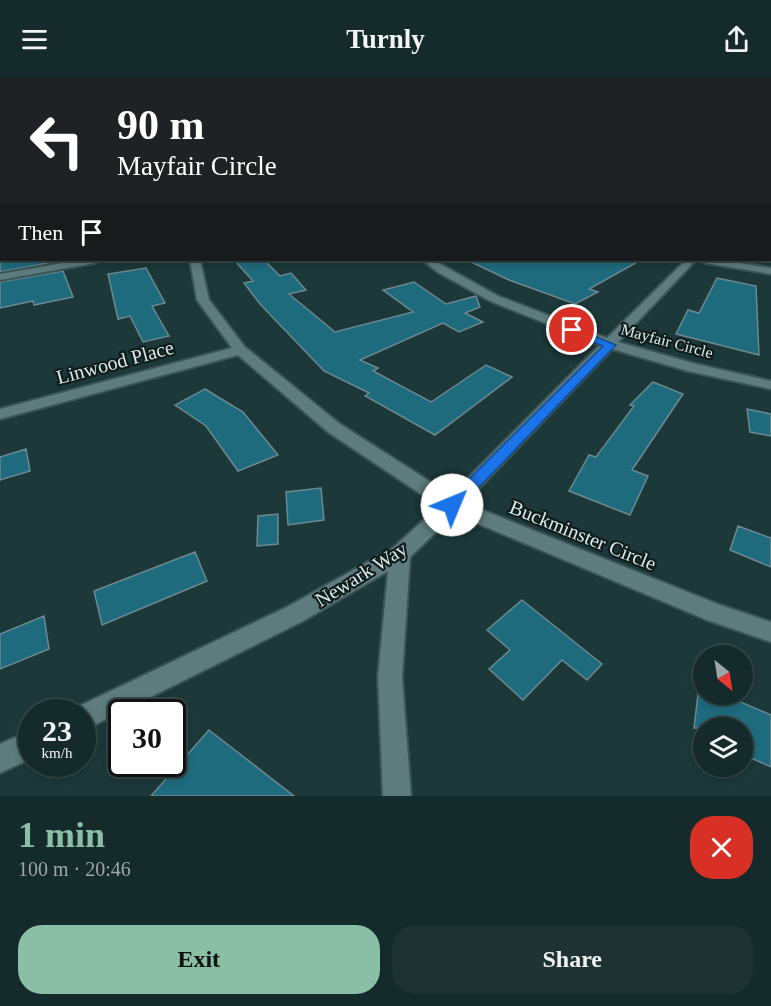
<!DOCTYPE html>
<html lang="en">
<head>
<meta charset="utf-8">
<style>
	:root { --surface:#152a2b; --page:#1e3233; --text:#f1f3f6; --muted:#9da7a9; --line:#344647; --accent:#8abfa5 }
	body { margin:0; font-family:"Times New Roman",serif; background:var(--page); color:var(--text); height:100vh; display:flex; flex-direction:column; font-size:22px; white-space:nowrap }
	* { box-sizing:border-box; margin:0 }
	p { font-size:20px; color:var(--muted) }
	.icon { flex:none; width:33px; height:33px; fill:none; stroke:currentColor; stroke-width:2; stroke-linecap:round; stroke-linejoin:round }
	.map { position:relative; height:718px; overflow:hidden }
	.drawer { display:flex; flex-direction:column; background:var(--surface); flex:1 }
	.drawer>* { flex:none }
	.guide { position:absolute; left:0px; top:0px; width:771px; height:183px; box-shadow:0 3px 9px #0003,0 0 0 2px var(--line); background:#202124; color:#fff; overflow:hidden }
	.needle { width:39px; rotate:150deg }
	.controls { position:absolute; left:693px; top:567px; display:grid; gap:12px }
	.controls a { display:grid; place-items:center; width:60px; height:60px; border-radius:50%; background:var(--surface); box-shadow:0 3px 9px #0003,0 0 0 2px var(--line); font-size:30px }
	.speed { position:absolute; left:18px; top:621px; display:flex; gap:12px; font-size:30px; font-weight:700; text-align:center }
	.speed>* { display:grid; place-content:center; width:78px; height:78px; border-radius:50%; background:var(--surface); box-shadow:0 3px 9px #0003,0 0 0 2px var(--line); line-height:1 }
	.speed small { font-size:15px; font-weight:400 }
	.speed .limit { border:3px solid #111; border-radius:9px; background:#fff; color:#111 }
	.pin { position:absolute; display:grid; place-items:center; width:51px; height:51px; color:#fff; margin:-26px; border:3px solid #fff; border-radius:50%; box-shadow:0 2px 6px #0007 }
	.me { position:absolute; width:66px; margin:-33px; rotate:45deg; stroke-linejoin:round; filter:drop-shadow(0 0 4px #0008) }
	.turn { display:flex; align-items:center; gap:21px; height:126px; padding:0 18px; font-size:27px }
	.turn .icon { width:78px; height:78px; stroke-width:2.5 }
	.turn b { display:block; font-size:42px; line-height:51px }
	.then { display:flex; align-items:center; height:57px; padding:0 18px; background:#0003; gap:12px; font-size:22px }
	.round { display:grid; place-items:center; flex:none; width:63px; height:63px; border-radius:24px; background:var(--page) }
	.overview { display:flex; align-items:center; justify-content:space-between; height:102px; padding:0 18px }
	h1 { font-size:36px; font-weight:700; line-height:45px; color:var(--accent) }
	.button { display:flex; gap:12px; margin-top:auto; padding:12px 18px }
	.button a { flex:1; height:69px; border-radius:24px; background:var(--accent); color:#111; font-size:24px; font-weight:700; line-height:69px; text-align:center }
	.button a+a { background:var(--page); color:var(--text) }
	header { display:flex; justify-content:space-between; align-items:center; height:78px; padding:0 18px; background:var(--surface); font-size:27px; font-weight:700 }
	.map>svg:first-child { display:block }
</style>
</head>
<body>
<header><svg class="icon" aria-label="menu" viewBox="0 0 24 24"><path d="M4 6h16M4 12h16M4 18h16"/></svg>Turnly<svg class="icon" aria-label="share" viewBox="0 0 24 24"><path d="M12 15V3M7 8l5-5 5 5M5 13v7h14v-7"/></svg></header>
<div class="map">
<svg width="771" height="718" viewBox="0 0 771 718">
	<rect width="100%" height="100%" fill="#1c3839"/>
	<path fill="#1f6b7e" stroke="#6c8890" stroke-width="1.5" d="M0 182H59V183L0 194Z
		M234 182H264L280 198 291 195 306 212 289 216 335 254 413 234 383 212 414 204 446 226 476 218 480 229 465 235 483 244 459 254 443 245 360 282 378 290 373 293 431 324 486 287 512 299 435 357 365 318 369 315 324 293 260 226 244 205 253 203Z
		M467 182H641L589 211 598 214 575 226 509 202Z
		M146 190 165 225 152 228 169 258 143 264 130 238 118 241 108 196Z
		M63 193 73 219 34 227 33 223 0 230V204Z
		M717 200 756 208 759 277 676 256 688 232 699 235Z
		M653 304 683 316 632 392 648 398 630 437 569 413 589 377 596 379 634 328 630 327Z
		M205 311 243 334 278 377 238 393 206 348 175 327Z
		M747 331 771 336V358L750 354Z
		M26 371 30 393 0 402V379Z
		M321 410 324 442 288 447 286 414Z
		M278 436V466L257 468 258 438Z
		M738 448 771 460V489L730 472Z
		M195 474 207 503 102 547 94 513Z
		M522 522 602 586 587 602 562 582 523 622 489 591 510 572 487 552Z
		M44 538 49 571 0 591V556Z
		M698 616H722L771 637V689L742 676V650H694Z
		M209 652 294 718H151Z"/>
	<g fill="none" stroke-linecap="round" stroke-linejoin="round">
		<g stroke="#3b5455" stroke-width="4">
			<path id="minor" d="M0 112H2L0 117Z
				M80 182H100L95 185 0 202V196Z
				M190 182H200L209 222 245 269 340 346 451 417 600 267 490 223 439 195 422 182H433L498 218 607 260 686 182H696L618 264 696 286 771 303V311L688 293 612 271 465 425 720 527 771 544V564L707 542 455 436 410 479 402 599 411 718H383L378 599 388 493 303 543 82 653V634H71L73 631 287 529 393 470 439 428 328 354 238 277 0 341V331L232 270 197 222Z
				M32 652V680L0 695V666Z"/>
		</g>
		<g stroke="#3b5455" stroke-width="4">
			<path id="tertiary" d="M770 79H771V83H770Z
				M700 182H721L771 190V196L705 185Z"/>
		</g>
		<use href="#minor" fill="#5e7c7d" fill-rule="evenodd"/>
		<use href="#tertiary" fill="#5e7c7d" fill-rule="evenodd"/>
	</g>
	<linearGradient id="sky" x2="0" y2="1"><stop stop-color="#0f1f1f"/><stop offset="0.42" stop-color="#3a535f"/><stop offset="1" stop-color="#3a535f" stop-opacity="0"/></linearGradient>
	<rect width="771" height="173" fill="url(#sky)"/>
	<path fill="#1a73e8" stroke="#114b97" stroke-width="1.5" d="M572 249 616 267 458 431H447L445 427 447 423 603 268 568 254V250Z"/>
	<g text-anchor="middle" dominant-baseline="central" stroke-width="4.5" stroke-linejoin="round" paint-order="stroke">
		<g font-size="16" fill="#daeaea" stroke="#111d1d">
			<text transform="translate(667 263) rotate(15)">Mayfair Circle</text>
		</g>
		<g font-size="20" fill="#daeaea" stroke="#111d1d">
			<text transform="translate(115 284) rotate(-15)">Linwood Place</text>
			<text transform="translate(583 457) rotate(22)">Buckminster Circle</text>
			<text transform="translate(361 496) rotate(-32)">Newark Way</text>
		</g>
	</g>
</svg>
<div class="controls">
<a><svg class="needle" viewBox="-14 -14 28 28"><path d="M0-13l5 13h-10z" fill="#e53935"/><path d="M0 13l5-13h-10z" fill="#9da7a9"/></svg></a>
<a><svg class="icon" aria-label="layers" viewBox="0 0 24 24"><path d="M12 4l9 5-9 5-9-5zM3 14l9 5 9-5"/></svg></a>
</div>
<div class="speed"><div>23<small>km/h</small></div><div class="limit">30</div></div>
<div class="pin" style="left:572px;top:252px;background:#d93025"><svg class="icon" aria-label="arrive" viewBox="0 0 24 24"><path d="M6 21V4h12l-3 4 3 4H6"/></svg></div>
<svg class="me" style="left:452px;top:427px" viewBox="-20 -20 40 40"><circle r="19" fill="#fff"/><path d="M0-13L10 11 0 6-10 11z" fill="#1a73e8"/></svg>
<div class="guide">
<div class="turn"><svg class="icon" aria-label="left" viewBox="0 0 24 24"><path d="M17 20v-9H6M10 6l-5 5 5 5"/></svg><div><b>90 m</b>Mayfair Circle</div></div>
<div class="then">Then<svg class="icon" aria-label="arrive" viewBox="0 0 24 24"><path d="M6 21V4h12l-3 4 3 4H6"/></svg></div>
</div>
</div>
<section class="drawer">
<div class="overview"><div><h1>1 min</h1><p>100 m · 20:46</p></div><a class="round" style="background:#d93025;color:#fff"><svg class="icon" aria-label="close" viewBox="0 0 24 24"><path d="M6 6l12 12M18 6L6 18"/></svg></a></div>
<div class="button"><a>Exit</a><a>Share</a></div>
</section>
</body>
</html>
